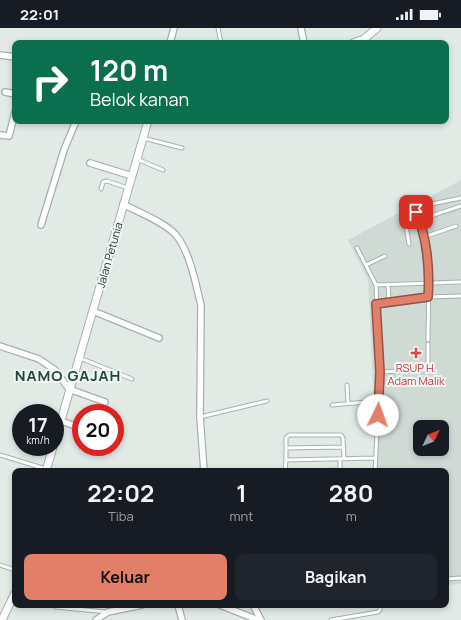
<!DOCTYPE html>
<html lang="id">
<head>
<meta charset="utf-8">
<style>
	:root { --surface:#171b24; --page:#20242c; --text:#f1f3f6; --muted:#9ea1a6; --accent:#e27f68 }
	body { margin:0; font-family:Manrope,sans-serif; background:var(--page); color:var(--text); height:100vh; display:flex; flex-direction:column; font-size:15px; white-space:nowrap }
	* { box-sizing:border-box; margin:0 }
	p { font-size:13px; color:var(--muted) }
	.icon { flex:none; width:22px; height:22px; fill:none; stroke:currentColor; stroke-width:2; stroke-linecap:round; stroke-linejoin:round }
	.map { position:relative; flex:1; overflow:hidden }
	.details { position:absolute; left:12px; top:440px; width:437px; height:140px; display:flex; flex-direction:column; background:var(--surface); border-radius:8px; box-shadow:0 2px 6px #0003 }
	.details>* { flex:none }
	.banner { position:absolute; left:12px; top:12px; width:437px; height:84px; border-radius:8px; box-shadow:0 2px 6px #0003; background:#0b6e4f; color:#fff; overflow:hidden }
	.needle { width:26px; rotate:47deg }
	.tools { position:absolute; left:413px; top:392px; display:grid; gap:8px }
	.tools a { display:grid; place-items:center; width:36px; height:36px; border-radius:8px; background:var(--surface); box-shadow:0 2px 6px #0003; font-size:20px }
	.speed { position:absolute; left:12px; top:376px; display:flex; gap:8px; font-size:20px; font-weight:700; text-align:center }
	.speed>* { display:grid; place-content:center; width:52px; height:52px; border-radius:50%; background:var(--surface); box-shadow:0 2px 6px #0003; line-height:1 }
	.speed small { font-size:10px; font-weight:400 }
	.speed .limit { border:6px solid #d22; background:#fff; color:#111 }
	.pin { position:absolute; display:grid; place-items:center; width:34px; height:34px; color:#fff; margin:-17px; border-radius:8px; box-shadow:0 2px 6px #0006 }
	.me { position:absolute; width:44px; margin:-22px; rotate:3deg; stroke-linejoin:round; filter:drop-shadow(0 0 3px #0008) }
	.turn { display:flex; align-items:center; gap:14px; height:84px; padding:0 12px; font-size:18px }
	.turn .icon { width:52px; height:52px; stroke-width:2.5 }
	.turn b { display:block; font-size:28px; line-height:34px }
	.eta { display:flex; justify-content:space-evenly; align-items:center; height:68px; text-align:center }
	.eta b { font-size:24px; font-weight:700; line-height:28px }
	.primary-button { display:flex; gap:8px; margin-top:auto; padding:8px 12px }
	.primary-button a { flex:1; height:46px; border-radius:8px; background:var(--accent); color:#111; font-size:16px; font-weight:700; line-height:46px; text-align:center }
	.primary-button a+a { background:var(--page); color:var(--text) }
	.status { display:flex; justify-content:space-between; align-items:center; height:28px; padding:0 20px; background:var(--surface); direction:ltr }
	.status svg { height:11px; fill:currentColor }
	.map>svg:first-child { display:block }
</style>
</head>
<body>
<div class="status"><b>22:01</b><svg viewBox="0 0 49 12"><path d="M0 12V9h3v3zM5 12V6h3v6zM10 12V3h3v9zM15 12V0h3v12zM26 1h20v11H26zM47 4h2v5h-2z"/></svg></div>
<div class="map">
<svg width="461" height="592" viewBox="0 0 461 592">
	<rect width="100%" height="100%" fill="#e2eae6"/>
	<path fill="#d0dad5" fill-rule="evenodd" d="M461 152V556L446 557V443H377L368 251 348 212ZM420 399H442V421H420Z"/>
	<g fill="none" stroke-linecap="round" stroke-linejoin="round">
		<g stroke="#a5b1ac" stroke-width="5">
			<path id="service" d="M218 0 221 15
				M143 110 182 120
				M137 131 163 142
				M101 161 103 154 107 153 128 160
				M416 184C433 223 428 270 428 312
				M419 192 461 178
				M424 209 456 198
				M409 216 405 192 407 189 432 176 461 170
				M357 220 376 257 380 344 375 443
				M366 237 385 228
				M388 256 389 275
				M376 257 461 254
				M376 276 428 269 461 268
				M80 330 132 351
				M380 344 426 342 428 338V316
				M347 357 348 375
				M332 377 379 373
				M200 389 267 373
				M286 420 343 419
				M0 427 46 441
				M340 431V443
				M344 431 343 410 341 407H289L286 410V432L375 430
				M285 443 286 432
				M311 443 340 442
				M0 537 15 542
				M446 551 461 550
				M55 579 107 584
				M331 592 378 584 380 582V577"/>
		</g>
		<g stroke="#a5b1ac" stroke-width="8">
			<path id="minor" d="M301 0 304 15
				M170 15 174 0
				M0 27 15 29
				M5 64 15 66
				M0 107 9 108 15 84
				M90 135 132 148
				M123 176C138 184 166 195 176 207 190 224 196 257 201 277L200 389 204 443
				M41 197 64 122 76 93
				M93 283 159 310
				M0 318 39 331 55 342 69 361 105 374
				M61 393 81 400
				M178 577 182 592
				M220 577 258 592
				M253 577 261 592
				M96 592 108 584 142 577"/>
		</g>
		<g stroke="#a5b1ac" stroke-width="9">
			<path id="tertiary" d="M353 15 364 11 377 0
				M55 413 148 93
				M46 443 53 419
				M2 592 15 565"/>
		</g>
		<use href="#service" stroke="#fff" stroke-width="3"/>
		<use href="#minor" stroke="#fff" stroke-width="5.5"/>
		<use href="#tertiary" stroke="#fff" stroke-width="7"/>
	</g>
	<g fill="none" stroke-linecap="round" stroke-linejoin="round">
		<g stroke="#935344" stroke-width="10">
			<path id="route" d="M378 387 380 344 376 276 428 269C430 242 427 209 416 184"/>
		</g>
		<use href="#route" stroke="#e27f68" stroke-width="7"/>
	</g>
	<path fill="#e0444e" stroke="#f2f7f4" stroke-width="1.5" d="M414 319h4v4h4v4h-4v4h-4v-4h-4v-4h4z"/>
	<g text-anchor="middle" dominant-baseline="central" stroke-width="4" stroke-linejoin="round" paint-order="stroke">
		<g font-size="11" fill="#243932" stroke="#f2f7f4">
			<text transform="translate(109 227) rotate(-74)">Jalan Petunia</text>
		</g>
		<g font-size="11" fill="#be3a42" stroke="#f2f7f4">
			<text x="416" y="339">RSUP H.<tspan x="416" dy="13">Adam Malik</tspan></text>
		</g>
		<g font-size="15" font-weight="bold" letter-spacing="1" fill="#22493d" stroke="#f2f7f4">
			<text x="68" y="347">NAMO GAJAH</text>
		</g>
	</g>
</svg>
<div class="tools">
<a><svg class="needle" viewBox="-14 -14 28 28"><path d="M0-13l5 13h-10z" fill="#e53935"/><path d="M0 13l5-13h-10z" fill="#9ea1a6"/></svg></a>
</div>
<div class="speed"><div>17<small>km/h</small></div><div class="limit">20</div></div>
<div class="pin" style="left:416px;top:184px;background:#d93025"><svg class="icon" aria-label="arrive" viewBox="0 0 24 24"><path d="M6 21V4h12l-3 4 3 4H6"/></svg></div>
<svg class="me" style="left:378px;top:387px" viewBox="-20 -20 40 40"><circle r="19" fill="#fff"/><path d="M0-13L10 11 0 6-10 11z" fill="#e27f68"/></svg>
<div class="banner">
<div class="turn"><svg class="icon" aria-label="right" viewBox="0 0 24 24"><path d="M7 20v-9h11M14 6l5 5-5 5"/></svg><div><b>120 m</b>Belok kanan</div></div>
</div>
<section class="details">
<div class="eta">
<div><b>22:02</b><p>Tiba</p></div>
<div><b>1</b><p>mnt</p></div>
<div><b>280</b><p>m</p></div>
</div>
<div class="primary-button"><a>Keluar</a><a>Bagikan</a></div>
</section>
</div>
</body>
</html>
